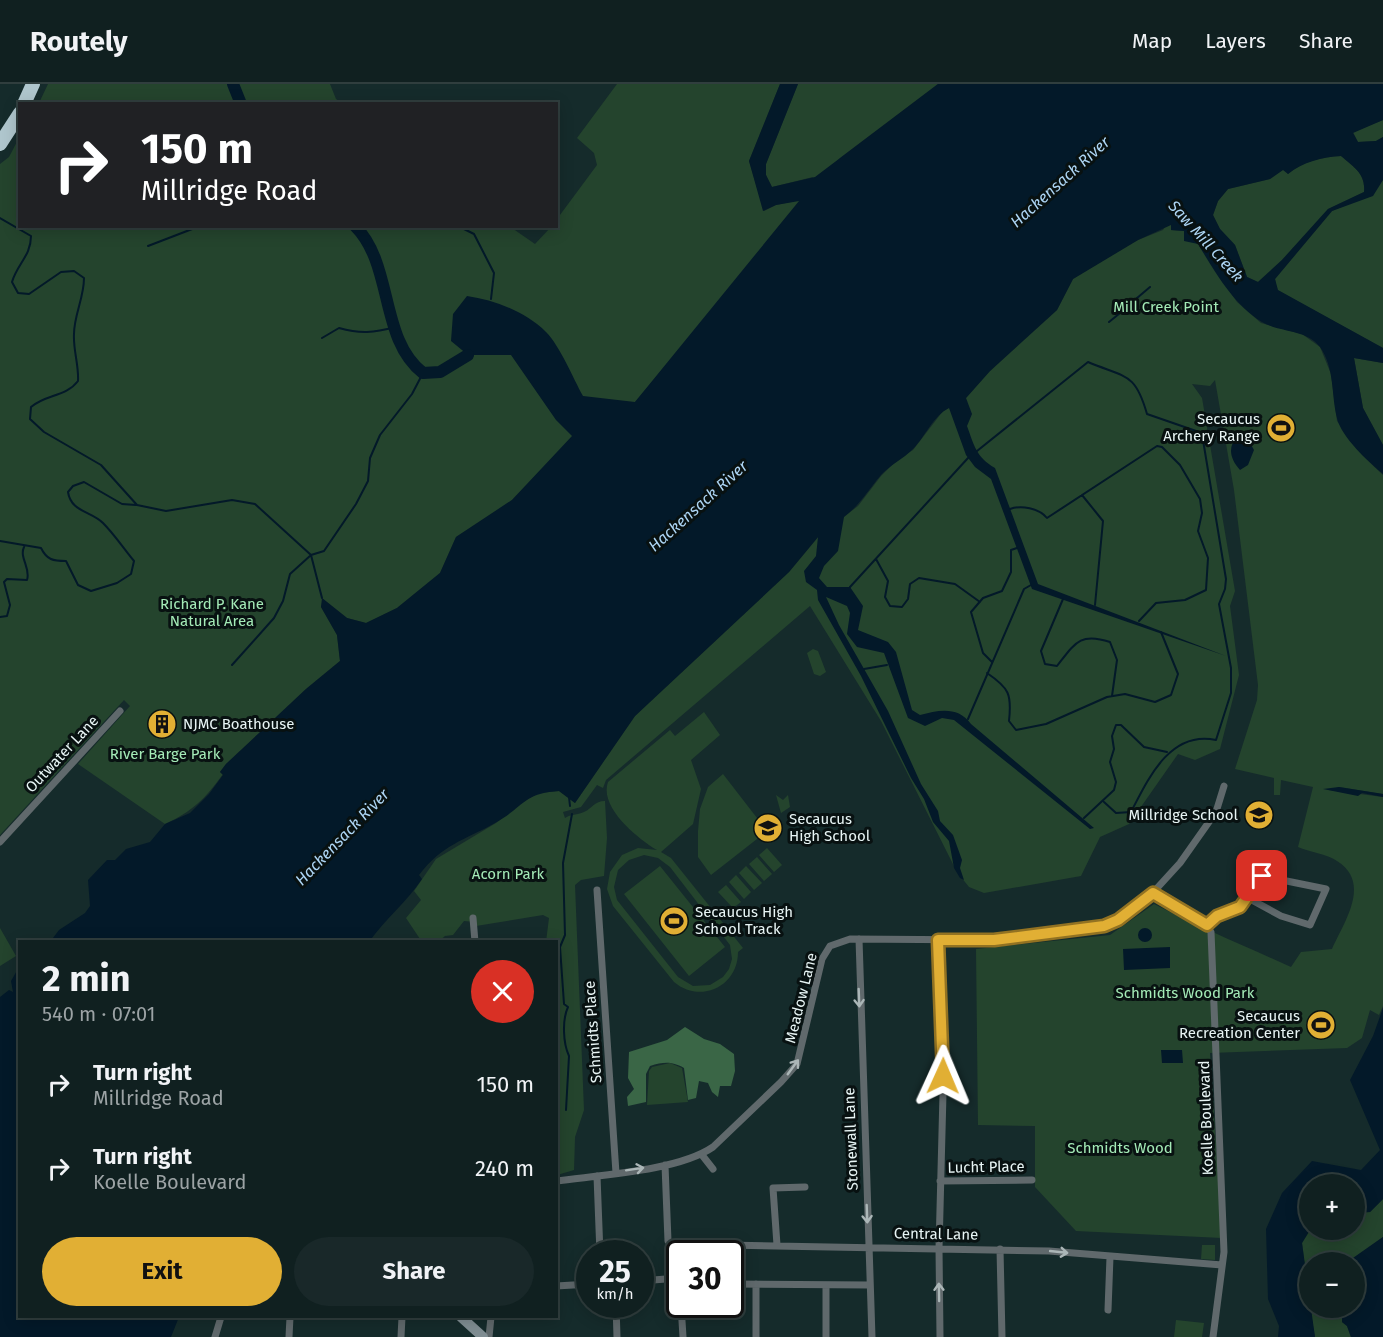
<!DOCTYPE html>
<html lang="en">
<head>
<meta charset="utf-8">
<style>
	:root { --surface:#102020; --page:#192829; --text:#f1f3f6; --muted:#9ca3a5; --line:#303e3e; --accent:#e1af34 }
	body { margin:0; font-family:"Fira Sans",sans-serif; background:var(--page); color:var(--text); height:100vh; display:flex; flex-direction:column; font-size:22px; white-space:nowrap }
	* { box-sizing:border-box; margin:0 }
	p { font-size:20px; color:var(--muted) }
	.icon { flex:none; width:33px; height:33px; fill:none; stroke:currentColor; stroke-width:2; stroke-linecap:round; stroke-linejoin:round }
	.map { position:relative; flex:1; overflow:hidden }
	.sheet { position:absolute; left:18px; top:856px; width:540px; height:378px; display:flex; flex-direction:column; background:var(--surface); border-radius:0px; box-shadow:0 3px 15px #0003,0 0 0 2px var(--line) }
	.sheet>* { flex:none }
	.hud { position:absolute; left:18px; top:18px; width:540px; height:126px; border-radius:0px; box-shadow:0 3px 15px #0003,0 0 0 2px var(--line); background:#202124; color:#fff; overflow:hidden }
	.tools { position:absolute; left:1299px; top:1090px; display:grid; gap:12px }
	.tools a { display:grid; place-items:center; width:66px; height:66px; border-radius:50%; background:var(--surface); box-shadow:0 3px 15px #0003,0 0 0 2px var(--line); font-size:30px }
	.speed { position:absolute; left:576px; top:1156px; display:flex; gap:12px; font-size:30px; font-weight:700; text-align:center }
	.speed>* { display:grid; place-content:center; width:78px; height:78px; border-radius:50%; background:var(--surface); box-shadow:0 3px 15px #0003,0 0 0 2px var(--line); line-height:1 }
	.speed small { font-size:15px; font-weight:400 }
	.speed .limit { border:3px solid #111; border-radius:9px; background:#fff; color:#111 }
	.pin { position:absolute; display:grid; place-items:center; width:51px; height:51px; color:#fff; margin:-26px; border-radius:12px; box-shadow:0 3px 9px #0006 }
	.me { position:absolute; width:66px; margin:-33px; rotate:1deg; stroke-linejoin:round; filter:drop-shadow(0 0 4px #0008) }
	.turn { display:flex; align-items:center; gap:21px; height:126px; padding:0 24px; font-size:27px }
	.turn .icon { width:78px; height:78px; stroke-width:2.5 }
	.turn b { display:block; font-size:42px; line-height:51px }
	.round { display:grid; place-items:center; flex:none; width:63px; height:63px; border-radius:32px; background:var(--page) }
	.head { display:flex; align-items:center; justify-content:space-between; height:102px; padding:0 24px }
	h1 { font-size:36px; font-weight:700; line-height:45px }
	.primary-button { display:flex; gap:12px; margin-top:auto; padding:12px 24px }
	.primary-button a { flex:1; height:69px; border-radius:36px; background:var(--accent); color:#111; font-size:24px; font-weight:700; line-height:69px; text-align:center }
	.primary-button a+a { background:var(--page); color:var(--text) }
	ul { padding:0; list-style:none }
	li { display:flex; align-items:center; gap:18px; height:84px; padding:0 24px }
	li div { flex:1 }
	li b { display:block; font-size:22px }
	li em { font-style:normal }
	header { display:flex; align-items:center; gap:36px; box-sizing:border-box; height:84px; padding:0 30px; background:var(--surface); border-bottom:2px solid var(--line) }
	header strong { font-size:28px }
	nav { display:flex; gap:33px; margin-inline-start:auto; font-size:21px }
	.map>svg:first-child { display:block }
</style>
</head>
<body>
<header>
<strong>Routely</strong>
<nav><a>Map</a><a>Layers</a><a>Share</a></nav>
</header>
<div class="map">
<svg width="1383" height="1253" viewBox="0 0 1383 1253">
	<rect width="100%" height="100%" fill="#152b2b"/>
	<path fill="#24442d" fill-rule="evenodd" d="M48 0H330L336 15 342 19H39Z
		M617 0H780L749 77 764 127 776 121 800 116 813 93 772 103 766 91V80L798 0H938L840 74 635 318 573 352 512 416 456 453 440 489 397 524 366 539 347 534 323 515 321 523 337 551 340 577 306 605 226 680 220 688 223 690C205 715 193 727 165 740L78 680 130 622 124 616 0 751V80L9 73 19 54 20 142H509L535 160 551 143 556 142 557 135 597 81 594 69 577 54Z
		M1383 36V53L1376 57 1358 58 1353 48Z
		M1341 72C1354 83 1366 90 1364 108L1328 125 1282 176 1258 198 1247 193 1235 161 1220 145 1213 131 1218 117 1228 105 1270 95 1284 85 1288 90C1303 77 1322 73 1341 72Z
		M1383 96V264L1277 206 1275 195 1332 127 1351 119Z
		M1166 141H1171V146L1185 147 1198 160 1237 218 1261 239 1302 250 1320 263 1331 290 1337 337 1362 371 1383 391V710L1339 703 1329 706 1383 713V922L1379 931 1370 926 1362 954 1347 964 1210 969 1222 1154 1076 1147 1035 1103V1042L978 1041 976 865 1110 851 1154 820C1199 843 1245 862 1291 883L1301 868 1332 865C1344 838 1372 799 1337 777 1327 770 1309 768 1298 763L1313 703 1281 696 1280 711H1274V694L1235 685 1257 616 1258 601 1234 406 1215 296 1210 302 1192 300 1202 314 1235 507 1230 522 1239 591 1220 665 1195 676 1178 670 1129 740 1100 753 1081 792 984 809 969 803 957 788 881 637 810 522 606 696 603 704 597 701 581 723 563 728 565 734C571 730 577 731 584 728 593 724 594 717 605 717L607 754 604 792 581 796 575 801 584 1026 575 1053 574 1086 557 1091 556 858H546L549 834 543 831 476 842 475 838 464 837 453 851 445 852 438 858 433 854 422 858 406 834 421 816 414 807 436 775 496 739 525 716 539 709 559 707 575 719 635 632 789 488 819 452 858 422 881 392 897 376 913 366 943 327 966 314 990 287 1057 226 1073 195 1138 156 1163 146Z
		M1354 274 1383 279V361L1363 324Z
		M813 565 818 567 826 588 820 592 814 590 807 569Z
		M704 628 720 651 691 676 701 705 693 740 661 768 671 774 743 864 738 868C738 903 700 920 674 898L613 822 607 805 610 788 622 771 638 764 657 766C637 754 599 723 608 698L670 646 675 652ZM644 771 658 774 670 783 730 861 732 875 729 885 723 893 710 901 693 902 678 893 617 816 614 803 618 786 629 776Z
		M723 690 764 743V752L757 755 711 791 698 773V747L700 725 708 703Z
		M776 711 783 716 788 711 790 723 781 729Z
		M767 764 782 781 774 788 759 771Z
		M757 773 772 790 764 797 749 780Z
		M660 782 725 863 689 892 624 810Z
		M746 782 762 799 754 806 739 789Z
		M736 791 751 808 744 815 729 798Z
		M726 801 741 818 733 824 718 808Z
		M0 844 16 872 0 882Z
		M670 979 682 984 688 1018 647 1021 649 987 652 983Z
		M1383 1115V1153L1346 1179H1310L1309 1218 1302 1159 1310 1146H1354L1355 1129 1370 1128Z
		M1202 1161H1215V1176L1201 1175Z
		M1310 1224H1342V1238L1347 1242 1351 1253H1315Z
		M1176 1236 1204 1239 1202 1253H1174Z"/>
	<path fill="#3a6646" d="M685 943 704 955 720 960 734 970 735 987 731 1002H720L718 1013 712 1008 708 999 699 997 696 1014 688 1016 684 984C671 977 664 978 650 982L646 990V1018L628 1022 627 1013 634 1005 628 994 629 968 667 956Z"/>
	<path fill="#031929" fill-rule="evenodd" d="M780 0H798L766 80V91L772 103 815 93 938 0H1383V36L1353 49 1358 58 1376 57 1383 53V96L1373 112 1332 127 1275 195 1278 206 1383 264V279L1354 274 1363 324 1383 361V390C1369 378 1341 353 1337 334 1331 311 1335 284 1320 263 1306 245 1280 249 1262 238 1233 220 1215 188 1198 160L1184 157V147L1171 146V141L1138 156 1073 195 1057 226 990 287 966 314 972 330 967 342C974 361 976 373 995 384L1038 500 1226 572 1032 505 991 395 975 383 966 371 949 324C933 332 925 353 913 365 903 375 890 381 881 391 868 406 860 421 844 433L838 467 824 482 819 494 827 503H850L863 522 858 546 888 558 896 568 912 626 920 631C939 626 958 622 971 640L1094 744 1090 745 954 636 942 634 925 642 908 634 884 569 857 563 847 550 850 529 847 522 826 513 839 541 888 627 921 700 938 727 940 737 953 751 962 776 960 784 964 796 960 794 954 784 949 757 933 738 924 715 911 694 861 592 818 516 817 506 806 498 804 487 816 472 818 453 789 488 635 632 575 719 559 707C523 709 523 724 495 739 463 757 443 760 419 791L422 795C407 818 385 835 369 858H50L59 846 85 829 90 822 88 796 107 776H115L126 765 150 758 165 740 190 729 209 710 223 691 220 688 226 680 306 605 340 577 337 551 321 523 322 514 347 534 366 539 397 524 440 489 456 453 512 416 572 352 556 336 511 271H468L451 257 453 230 467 212C495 216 526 228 546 248 560 262 573 294 583 312L635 318 799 117 776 121 763 127 749 77ZM1341 72C1354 83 1366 90 1364 108L1328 125 1282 176 1258 198 1247 193 1235 161 1220 145 1213 131 1218 117 1228 105 1270 95 1283 86 1288 90C1303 78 1322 73 1341 72Z
		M1238 351 1249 357 1254 366 1248 381 1240 386C1230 375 1227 363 1238 351Z
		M1339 703 1383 710V713L1362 709 1358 712 1323 705Z
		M1138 851a7 7 0 1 1 14 0a7 7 0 1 1-14 0Z
		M1170 863V884L1124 886 1123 865Z
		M19 883 20 1233H179L171 1253H0V913L9 906 13 908 11 897Z
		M1383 924V1115L1370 1128 1355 1129 1354 1101H1310V1146L1302 1159 1315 1253H1278L1279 1242 1268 1215 1266 1145 1282 1109 1312 1077 1361 1086 1380 1066 1350 996 1373 952Z
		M1161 966H1182L1183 979H1162Z
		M1383 1153V1253H1351L1347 1242 1342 1238V1224H1354V1179H1346Z"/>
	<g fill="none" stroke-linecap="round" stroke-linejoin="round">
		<path stroke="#031929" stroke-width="2" d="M0 134 31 152C31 172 17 180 12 198L18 209 29 210 61 188 74 187 84 194C84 214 74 231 74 250 73 266 79 281 78 297 66 313 46 310 31 323L30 335 44 348 101 381 137 421 166 427 232 416 255 420 311 471 322 514
			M458 142 474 150 494 189 491 215
			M148 162 200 142
			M1130 220 1150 203
			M1109 238 1125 225
			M322 254 339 244C360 250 374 249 395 243
			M977 367 1088 278C1126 294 1135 288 1147 330L1199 348 1203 356 1226 495 1225 505 1219 520 1231 584V609L1216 656C1170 646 1148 695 1131 728L1116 729 1104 718
			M1082 411 1103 437 1095 521
			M1010 425C1021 421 1039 424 1047 434L1157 362 1162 363 1180 381 1200 415 1202 429 1198 447 1208 474 1206 506 1185 516 1156 519 1139 537
			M0 457 41 464C47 476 53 477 66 477L78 501 91 507 117 499 131 490 134 477C124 465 114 450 103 439 91 427 71 428 68 408L73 402 84 398 122 420 136 421
			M876 475 888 497 885 513 890 522 902 523 908 515 910 500 919 494 955 500 980 518
			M850 503 968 374
			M1063 515 1041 567 1045 580 1057 582C1075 559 1080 548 1110 558L1117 576 1112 612
			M0 533 7 532 10 521 4 498 7 495 27 496C31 484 19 474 24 463
			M992 578 983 569 971 528 983 514 1002 507 1011 488V466L1017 464
			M232 581 274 534 283 517 290 490 311 471 324 467 356 420 368 397 370 374 380 351 412 310 423 289
			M864 585 887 581
			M987 589C1009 604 1012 610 1009 637L1016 646 1046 640 1107 613 1125 610 1155 618 1171 611 1178 590 1161 548
			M968 635 1024 505 1031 501
			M569 713 570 722
			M1084 734 1114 706 1116 698 1110 678 1114 665 1112 652 1116 641H1121L1144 663 1167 668
			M566 1026 569 972C563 959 562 936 568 923L564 920 560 863 565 851 563 779 572 730"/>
		<path stroke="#031929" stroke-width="12" d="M233 0 241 20
			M355 142C394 181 379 255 423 289L440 288 468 271"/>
		<path stroke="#60696c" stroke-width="7" d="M0 758 120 627
			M597 806 616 1089
			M1153 809 1205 840 1211 848 1224 1168 1213 1253
			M1248 814 1265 788
			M473 834 475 858
			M1207 841C1219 828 1238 829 1248 814L1281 832 1310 841 1326 805 1262 792
			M859 855 872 1253
			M938 856 944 971 939 1164 940 1253
			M702 1071 713 1085
			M665 1081 668 1157 673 1160 1049 1167 1222 1181
			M597 1092 600 1170
			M556 1097C600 1091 678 1087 713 1063L781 998 797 980 822 875 830 862 850 855 990 856 1109 841 1148 814 1180 779 1216 728 1224 702
			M940 1097 1032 1096
			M777 1161 773 1104 805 1103
			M1000 1165 1002 1253
			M690 1170 694 1160
			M680 1192V1206
			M640 1197 679 1194
			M730 1200 870 1201
			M556 1202 590 1200
			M616 1221 617 1253
			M681 1221 683 1253
			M1108 1226 1110 1173
			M215 1253 221 1233
			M289 1253 290 1233
			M401 1253 402 1233
			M489 1253 491 1233
			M756 1253V1200
			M826 1253V1201"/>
		<path stroke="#808e93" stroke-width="10" d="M461 1233 483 1253"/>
		<path stroke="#afc6cd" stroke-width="14" d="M24 20 33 0
			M0 60 20 29"/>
	</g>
	<defs><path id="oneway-shaft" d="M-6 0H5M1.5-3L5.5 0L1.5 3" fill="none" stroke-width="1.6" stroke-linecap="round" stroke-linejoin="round" transform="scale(1.5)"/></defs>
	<g stroke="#abb6b7">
		<use href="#oneway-shaft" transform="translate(859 914) rotate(88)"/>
		<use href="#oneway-shaft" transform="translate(793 983) rotate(-54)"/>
		<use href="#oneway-shaft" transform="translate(635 1085) rotate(-9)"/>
		<use href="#oneway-shaft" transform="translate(867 1130) rotate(88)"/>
		<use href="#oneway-shaft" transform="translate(1059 1168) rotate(6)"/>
		<use href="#oneway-shaft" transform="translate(939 1208) rotate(-91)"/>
	</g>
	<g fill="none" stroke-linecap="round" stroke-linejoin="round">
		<g stroke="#927222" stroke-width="15">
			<path id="route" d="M943 992 938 856H994L1104 842 1118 836 1153 809 1207 841 1217 832 1240 823 1262 792"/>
		</g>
		<use href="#route" stroke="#e1af34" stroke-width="10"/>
	</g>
	<defs>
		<g id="stadium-disc" transform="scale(1.5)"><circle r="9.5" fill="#e1af34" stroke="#081111"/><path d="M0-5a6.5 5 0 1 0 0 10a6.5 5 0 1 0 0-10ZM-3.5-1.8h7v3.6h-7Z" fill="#111"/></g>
		<g id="building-disc" transform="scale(1.5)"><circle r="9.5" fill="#e1af34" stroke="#081111"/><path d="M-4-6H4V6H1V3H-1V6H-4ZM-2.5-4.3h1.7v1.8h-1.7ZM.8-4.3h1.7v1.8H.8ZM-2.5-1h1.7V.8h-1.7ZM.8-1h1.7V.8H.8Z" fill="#111"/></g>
		<g id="school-disc" transform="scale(1.5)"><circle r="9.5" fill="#e1af34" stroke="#081111"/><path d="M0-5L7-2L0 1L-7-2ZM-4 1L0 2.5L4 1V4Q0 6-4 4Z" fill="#111"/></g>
	</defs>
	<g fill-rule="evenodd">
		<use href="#stadium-disc" x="1281" y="344"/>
		<use href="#building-disc" x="162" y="640"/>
		<use href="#school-disc" x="1259" y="731"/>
		<use href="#school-disc" x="768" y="744"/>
		<use href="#stadium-disc" x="674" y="837"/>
		<use href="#stadium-disc" x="1321" y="941"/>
	</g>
	<g text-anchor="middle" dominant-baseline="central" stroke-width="6" stroke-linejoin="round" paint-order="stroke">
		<g font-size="15" fill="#a4ebb7" stroke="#081111">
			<text x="1166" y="223">Mill Creek Point</text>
			<text x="212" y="520">Richard P. Kane<tspan x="212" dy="17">Natural Area</tspan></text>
			<text x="165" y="670">River Barge Park</text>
			<text x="508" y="790">Acorn Park</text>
			<text x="1185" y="909">Schmidts Wood Park</text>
			<text x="1120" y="1064">Schmidts Wood</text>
		</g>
		<g font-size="15" fill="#e8f5f5" stroke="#081111" text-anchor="end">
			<text x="1260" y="335">Secaucus<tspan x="1260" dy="17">Archery Range</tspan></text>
			<text x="183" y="640" text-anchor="start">NJMC Boathouse</text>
			<text x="1238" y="731">Millridge School</text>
			<text x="789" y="735" text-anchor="start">Secaucus<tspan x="789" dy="17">High School</tspan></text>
			<text x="695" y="828" text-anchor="start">Secaucus High<tspan x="695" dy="17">School Track</tspan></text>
			<text x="1300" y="932">Secaucus<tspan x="1300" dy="17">Recreation Center</tspan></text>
		</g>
		<g font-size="15" fill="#e8f5f5" stroke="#081111">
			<text transform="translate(62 670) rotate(-47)">Outwater Lane</text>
			<text transform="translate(801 914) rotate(-76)">Meadow Lane</text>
			<text transform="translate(593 948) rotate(-94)">Schmidts Place</text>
			<text transform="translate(1206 1034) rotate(-92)">Koelle Boulevard</text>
			<text transform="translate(851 1055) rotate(-92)">Stonewall Lane</text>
			<text transform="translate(986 1083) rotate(-1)">Lucht Place</text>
			<text transform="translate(936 1150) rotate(1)">Central Lane</text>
		</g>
		<g font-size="16" font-style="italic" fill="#add5f4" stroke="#081111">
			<text transform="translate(1060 98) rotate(-42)">Hackensack River</text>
			<text transform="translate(1206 157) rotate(48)">Saw Mill Creek</text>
			<text transform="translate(698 422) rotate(-42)">Hackensack River</text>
			<text transform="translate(342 753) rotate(-46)">Hackensack River</text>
		</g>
	</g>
</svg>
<div class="tools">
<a>+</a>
<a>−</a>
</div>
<div class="speed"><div>25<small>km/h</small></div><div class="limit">30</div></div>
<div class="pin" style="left:1262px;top:792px;background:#d93025"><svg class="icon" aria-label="arrive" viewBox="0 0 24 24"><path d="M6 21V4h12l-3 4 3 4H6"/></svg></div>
<svg class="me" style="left:943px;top:992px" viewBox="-20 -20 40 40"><path d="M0-17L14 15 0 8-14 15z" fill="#e1af34" stroke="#fff" stroke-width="4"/></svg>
<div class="hud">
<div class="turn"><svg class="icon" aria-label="right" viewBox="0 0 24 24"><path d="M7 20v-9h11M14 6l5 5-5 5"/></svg><div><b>150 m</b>Millridge Road</div></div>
</div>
<section class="sheet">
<div class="head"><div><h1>2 min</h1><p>540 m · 07:01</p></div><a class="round" style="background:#d93025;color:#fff"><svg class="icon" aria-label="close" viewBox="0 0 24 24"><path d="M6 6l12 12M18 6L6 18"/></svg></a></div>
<ul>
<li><svg class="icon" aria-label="right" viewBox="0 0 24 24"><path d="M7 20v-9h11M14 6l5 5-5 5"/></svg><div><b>Turn right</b><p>Millridge Road</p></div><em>150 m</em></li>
<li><svg class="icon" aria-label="right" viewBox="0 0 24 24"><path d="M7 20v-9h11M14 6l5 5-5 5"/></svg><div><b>Turn right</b><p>Koelle Boulevard</p></div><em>240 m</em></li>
</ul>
<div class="primary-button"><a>Exit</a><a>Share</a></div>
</section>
</div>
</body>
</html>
